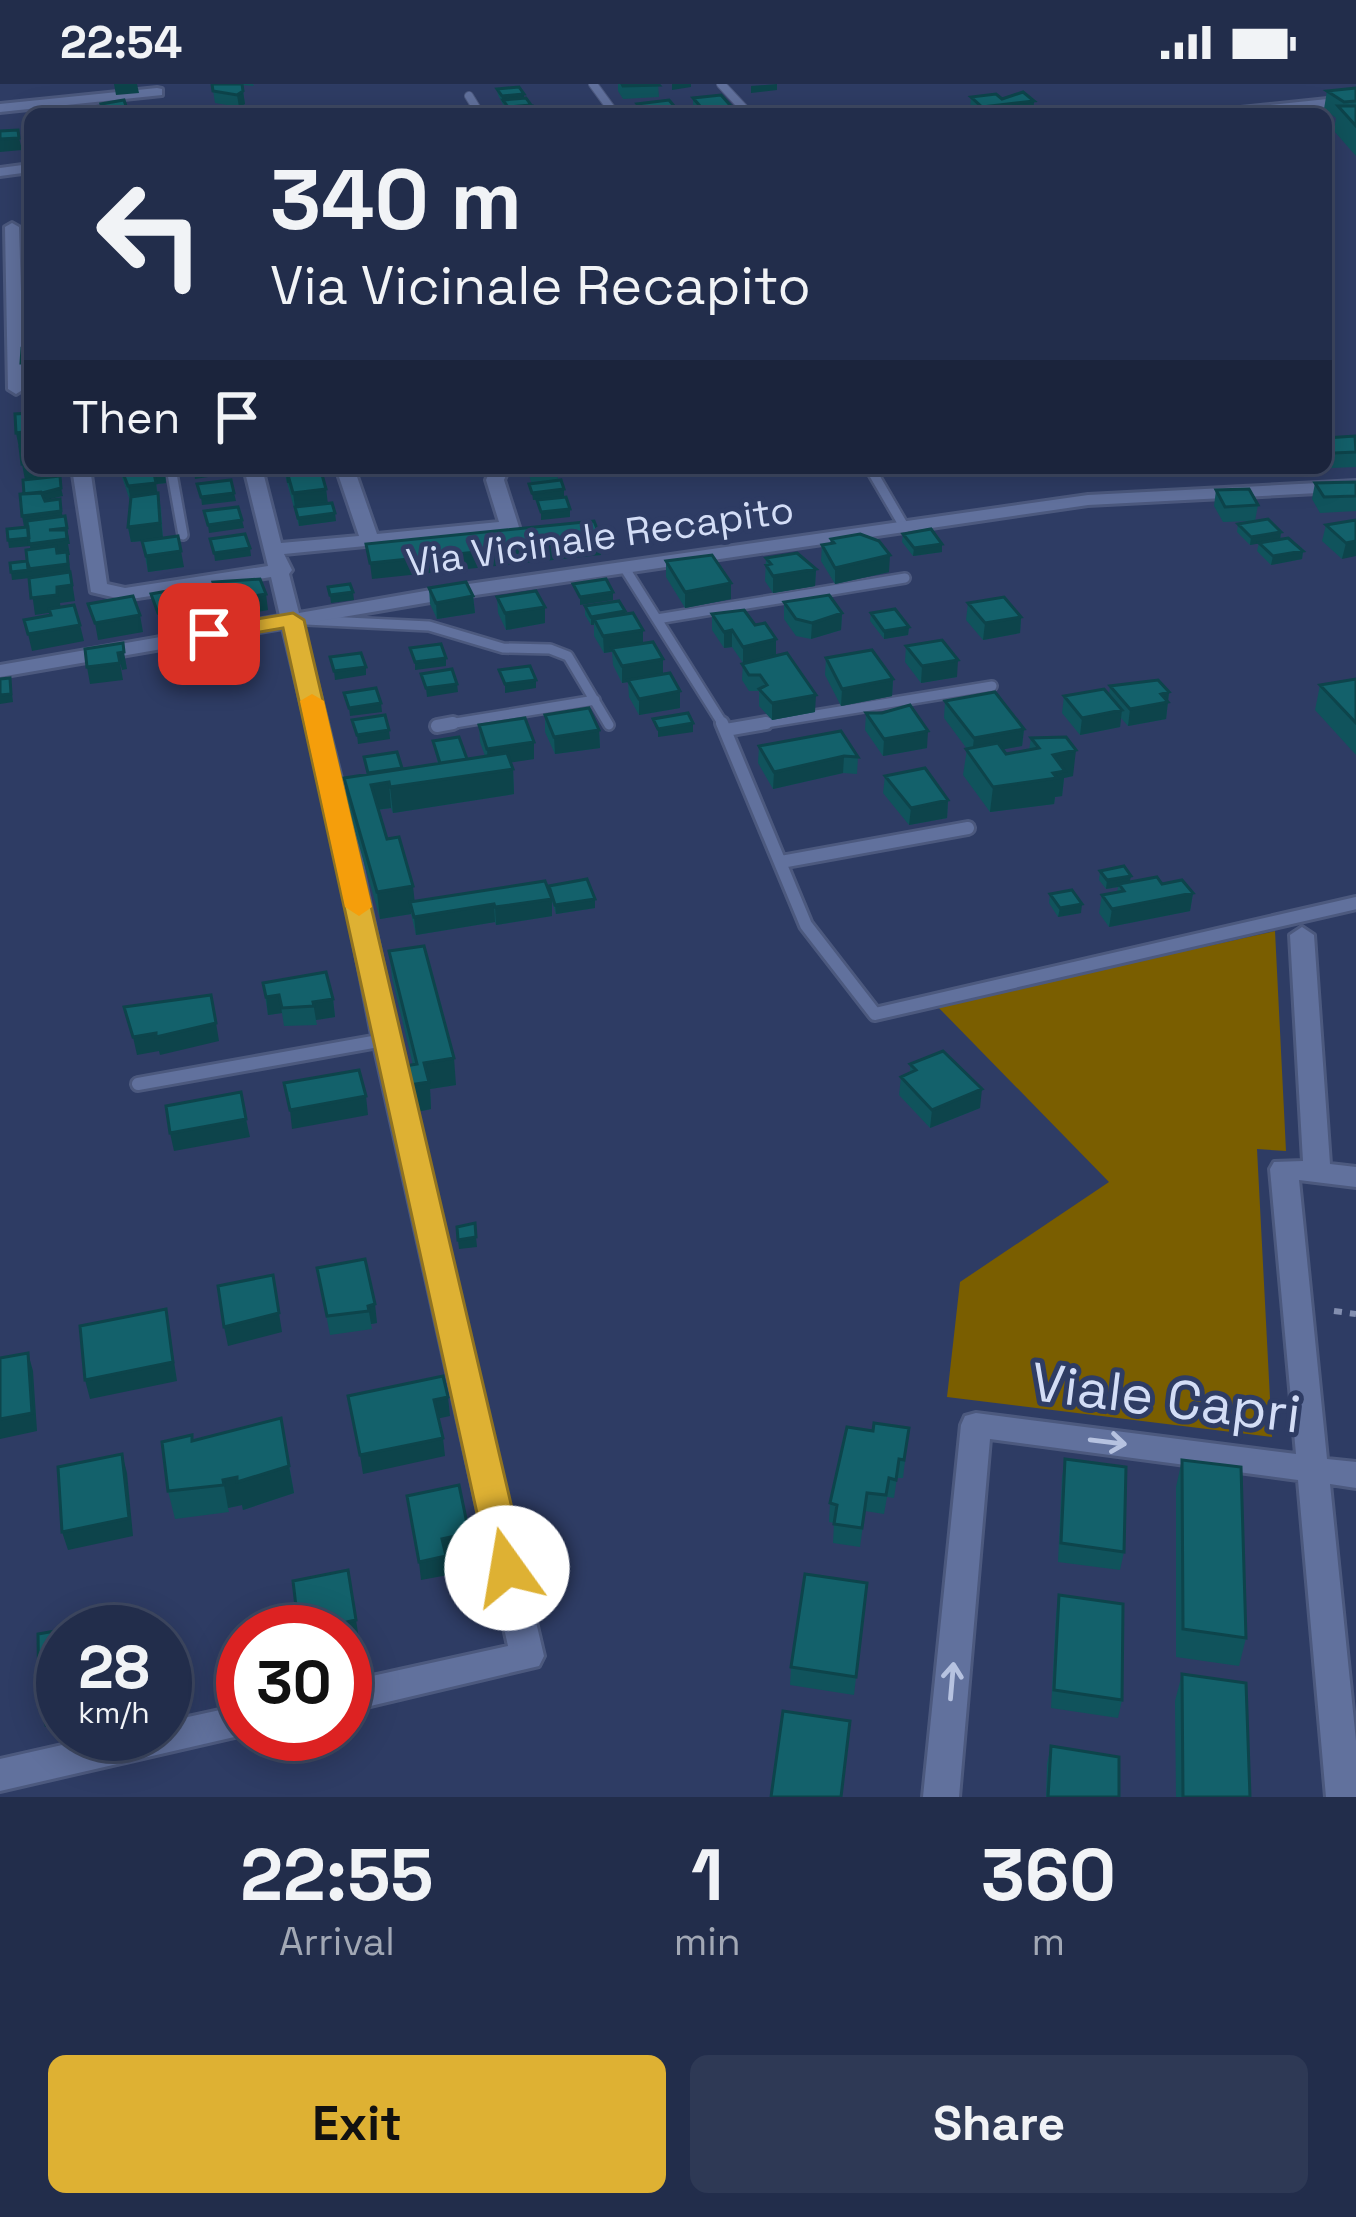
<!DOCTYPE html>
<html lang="en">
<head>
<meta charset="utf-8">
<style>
	:root { --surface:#222d4b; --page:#2e3955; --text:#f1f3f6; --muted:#a2a8b5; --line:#3f4963; --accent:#deb133 }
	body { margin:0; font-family:"Space Grotesk",sans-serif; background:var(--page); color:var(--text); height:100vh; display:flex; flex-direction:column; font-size:45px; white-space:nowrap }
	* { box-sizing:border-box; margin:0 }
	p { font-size:39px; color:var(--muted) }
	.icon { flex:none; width:66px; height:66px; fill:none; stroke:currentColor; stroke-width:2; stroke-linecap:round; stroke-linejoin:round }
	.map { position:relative; height:1713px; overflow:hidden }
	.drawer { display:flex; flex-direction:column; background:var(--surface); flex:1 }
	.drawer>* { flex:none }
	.hud { position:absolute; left:24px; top:24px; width:1308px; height:366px; border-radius:18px; box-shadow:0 6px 30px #0003,0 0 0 3px var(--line); background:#222d4b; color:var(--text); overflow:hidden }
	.speed { position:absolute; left:36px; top:1521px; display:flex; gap:24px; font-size:60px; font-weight:700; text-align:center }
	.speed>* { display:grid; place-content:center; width:156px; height:156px; border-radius:50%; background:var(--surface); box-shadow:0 6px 30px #0003,0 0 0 3px var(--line); line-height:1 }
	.speed small { font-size:30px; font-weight:400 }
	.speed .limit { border:18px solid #d22; background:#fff; color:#111 }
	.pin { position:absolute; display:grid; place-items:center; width:102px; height:102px; color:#fff; margin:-51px; border-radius:24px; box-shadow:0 6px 18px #0006 }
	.me { position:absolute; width:132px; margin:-66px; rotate:347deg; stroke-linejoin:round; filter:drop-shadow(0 0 9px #0008) }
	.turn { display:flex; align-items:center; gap:42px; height:252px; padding:0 48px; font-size:54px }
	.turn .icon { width:156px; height:156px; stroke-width:2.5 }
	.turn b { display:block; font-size:84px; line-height:102px }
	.then { display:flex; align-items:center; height:114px; padding:0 48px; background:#0003; gap:24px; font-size:45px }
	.eta { display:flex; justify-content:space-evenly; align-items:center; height:204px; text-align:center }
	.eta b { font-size:72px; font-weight:600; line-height:84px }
	.action { display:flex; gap:24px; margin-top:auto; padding:24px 48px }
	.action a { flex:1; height:138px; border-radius:18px; background:var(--accent); color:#111; font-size:48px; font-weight:600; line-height:138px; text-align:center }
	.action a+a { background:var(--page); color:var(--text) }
	.status { display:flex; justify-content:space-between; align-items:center; height:84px; padding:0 60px; background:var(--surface); direction:ltr }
	.status svg { height:33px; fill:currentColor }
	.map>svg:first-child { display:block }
</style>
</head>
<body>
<div class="status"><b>22:54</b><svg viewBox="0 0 49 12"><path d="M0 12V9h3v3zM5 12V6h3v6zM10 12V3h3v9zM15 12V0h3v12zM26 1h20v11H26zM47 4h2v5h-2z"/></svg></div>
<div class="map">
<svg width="1356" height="1713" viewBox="0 0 1356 1713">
	<rect width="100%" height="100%" fill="#2e3c64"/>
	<path fill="#7a5e00" d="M1275 847 1286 1067 1257 1065 1272 1353 947 1313 960 1198 1109 1098 937 922Z"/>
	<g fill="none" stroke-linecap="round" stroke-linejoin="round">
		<g stroke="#4c597e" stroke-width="10">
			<path id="lane-far2" d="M593 0 615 30
				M721 0 749 30
				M469 12 480 30"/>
		</g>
		<g stroke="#4c597e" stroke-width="14">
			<path id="lane-far1" d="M171 384 183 451
				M870 384 905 444
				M624 483 724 642
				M657 535 905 494
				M306 536 429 542 503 564 550 565 568 572 609 641
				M437 642 595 616
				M748 642 992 602"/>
		</g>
		<g stroke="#4c597e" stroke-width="18">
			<path id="lane" d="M722 639 806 841 875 930 1356 819
				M437 642 453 639
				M726 646 766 639
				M781 778 968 744
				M138 1000 384 956"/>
		</g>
		<g stroke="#4c597e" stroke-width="6">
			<path id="street" d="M157 4 162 5V11L0 28V20Z
				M1356 12V20L1259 30H1214L1221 26Z
				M30 80V88L0 92V84Z
				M12 139 19 143 24 305 16 310 8 305 5 143Z
				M72 384H90L107 500 125 504 268 482 244 384H262L281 459 359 452 336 384H354L377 450 499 438 486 396 491 384H509L504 396 519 443 517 447 284 470 292 486 289 490 299 529 448 503 1088 411 1356 397V407L1088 421 448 515 302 540 353 742 399 956 544 1572 539 1582 345 1628V1598L508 1562 373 956 331 742 283 544 0 593V581L280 532 271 493 125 516 91 508Z
				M1302 843 1314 851 1330 1080 1356 1083V1103L1299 1096 1327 1375 1356 1378V1404L1330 1400 1356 1657V1713H1326L1298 1396 990 1355 959 1713H923L961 1341 965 1332 976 1329 1296 1370 1270 1085 1274 1078 1303 1077 1290 851Z
				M243 1621V1650H247L243 1651 0 1707V1675L111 1650H165V1638Z"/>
		</g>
		<path stroke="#838fb0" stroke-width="6" stroke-dasharray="8 8" stroke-linecap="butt" d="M1334 1227 1356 1230"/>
		<use href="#lane-far2" stroke="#61719d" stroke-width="8"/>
		<use href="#lane-far1" stroke="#61719d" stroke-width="9"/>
		<use href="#lane" stroke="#61719d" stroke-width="12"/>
		<use href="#street" fill="#61719d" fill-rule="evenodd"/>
	</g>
	<path fill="#10535c" d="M212 0H253L254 2 242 1 245 20 239 23 215 19Z
		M618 0H658L659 13 623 15 618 7Z
		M1356 4V72L1334 47 1336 34 1324 25 1327 7Z
		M497 5 524 10V14L539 30H508L498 11Z
		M971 13 1034 17 1033 30H975L970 25Z
		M693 14 738 30H696L693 27Z
		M1356 353V383L1331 384 1326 378V354Z
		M119 384H164L166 399 156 400 161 425 163 454 184 483 148 488 142 457 131 458 128 443 130 417Z
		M283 384H318L326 405 327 419 336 437 299 442Z
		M527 384H557L558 396 531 398Z
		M1356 398V427L1320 429 1312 415 1315 399Z
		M1216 406 1258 421 1255 437 1281 448 1280 455 1303 467 1302 475 1271 481 1257 467 1259 459 1250 461 1237 448 1238 440 1252 437 1223 438 1214 422Z
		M1356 436 1342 475 1322 457 1326 441Z
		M903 450 942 460V468L913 472 902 458Z
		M831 455 889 488 835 500 821 477 822 461 830 460Z
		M766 474 816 485 815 502 773 509 765 497Z
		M666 477 731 499V515L685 524 666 493Z
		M213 498 268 526 224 534 216 514Z
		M429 504 473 512 475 529 437 535 430 520Z
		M497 513 545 523V539L506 546 498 529Z
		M784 518 842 529 841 546 811 555 796 552 784 535Z
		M968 519 1021 533 1020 549 983 556 966 536Z
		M585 522 625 527V530L643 546V559L663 575V590L680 624 639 631 629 613 628 598 622 599 613 581 612 568 604 569 594 552V541H591L585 531Z
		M871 529 909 543 908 551 884 555 870 537Z
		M712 530 755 541 776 555V572L815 628 772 636 759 622V607H749L742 596 743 579 732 563 724 564 712 546Z
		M906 562 957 593 921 599 905 578Z
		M826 574 893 595 892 612 841 622 825 591Z
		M1356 595V671L1315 626 1320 601Z
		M1110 602 1169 608 1166 635 1128 642 1121 634 1120 643 1080 651 1062 629 1064 612 1109 611Z
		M945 617 1024 645 1022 662 1002 665 1006 670 1029 666 1031 654 1073 692 1064 694 1062 712 1055 713 1054 720 990 728 963 691 967 665 944 634Z
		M866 629H882L927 664 883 672 865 646Z
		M545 631 599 646 600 664 555 670 545 648Z
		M479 641 534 658V675L510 678 513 685 514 710 393 729 391 724 379 726 387 755 415 818 549 808V802L595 824 556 830 552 818V832L496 841 495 838 416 851 411 830 380 835 347 719 344 694 367 690 364 673 402 685 438 680 433 657 467 675 485 672 480 658Z
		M759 662 858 673 857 690 843 689 773 705 758 679Z
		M885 692 948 716 947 734 909 741 883 709Z
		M1100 787 1130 798 1162 800 1193 809 1190 827 1109 843 1099 829 1102 811 1117 808 1118 803 1106 805 1099 796Z
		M1050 810 1081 829 1058 833 1049 819Z
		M389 867 456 1001 430 1005 431 1025 412 1029 405 982 413 981 392 894Z
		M263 899 333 915 335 933 316 936 317 941 284 942 282 929 268 931Z
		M910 980 980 1024 930 1044 899 1011 901 993 910 989Z
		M365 1175 377 1239 371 1240 372 1245 330 1251 317 1184Z
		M281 1334 294 1409 243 1426 242 1421 228 1424 229 1428 175 1435 168 1407 193 1357Z
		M909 1344 903 1394H897L894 1414 887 1413 884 1430 865 1427 860 1463 833 1459 834 1439 829 1438 830 1419 873 1347Z
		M1065 1375 1124 1468 1120 1486 1058 1478 1062 1394Z
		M1182 1376 1246 1554 1239 1582 1176 1573V1403Z
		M867 1499 854 1611 790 1601 791 1583Z
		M1059 1511 1122 1616 1118 1634 1051 1624 1056 1530Z
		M1182 1590 1250 1713H1176L1175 1617Z
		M1051 1662 1119 1713H1046L1047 1680Z"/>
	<path fill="#0d444b" d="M114 0H137L139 9 116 11Z
		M672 0H691V3L672 6Z
		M777 0V6L751 9V2Z
		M243 7 245 20 239 23 237 11Z
		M524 10V16L502 18V12Z
		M1034 17 1033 30H982V23Z
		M127 25 128 30H104V27Z
		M19 54 22 66 0 68V55Z
		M21 279H30V294H24Z
		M30 347V363L19 364 16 349Z
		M30 379V384H60L61 391 25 396 22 380Z
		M153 384H164L166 399 156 400Z
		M214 384H227L228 390 195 395 194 387Z
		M285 384H318L319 395 288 391 289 399H287Z
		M156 399 158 415 131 418 128 402Z
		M61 404 63 412 26 421 25 413Z
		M326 405 328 420 295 424 293 409Z
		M564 405V413L533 416 532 409Z
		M158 409 163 455 131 458 128 443Z
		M234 409 236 417 202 421 201 413Z
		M60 415 64 443 65 432 70 460H68L70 471H68L75 517 60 519 61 527 35 531 30 494 12 496 11 488 32 476 30 462 9 464 8 456 25 448 22 432Z
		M570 425V433L541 436V428Z
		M335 429 336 437 299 442 298 434Z
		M242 436 244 444 209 449 208 441Z
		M1281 448 1280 456 1250 461 1251 453Z
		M601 455V471L372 495 370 479Z
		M1356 457V472L1342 475 1346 459Z
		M942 460V468L913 472 914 464Z
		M250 464 251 472 215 477 214 469Z
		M181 467 184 483 148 488 146 472Z
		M1303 467 1302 475 1271 481 1273 472Z
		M890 471 889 488 835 500V484Z
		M816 485 815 502 773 509V492Z
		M731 499V515L685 524V508Z
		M353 508 354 516 331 519 330 511Z
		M613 508V516L580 521V513Z
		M266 510 268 526 224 534 221 518Z
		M473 512 475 529 437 535 436 519Z
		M203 521 205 538 161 546 158 529Z
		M545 523V539L506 546 505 529Z
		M625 527V535H594V541H591V533Z
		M842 529 841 546 811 555 812 539Z
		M140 531 143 548 98 556 95 539Z
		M1021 533 1020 549 983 556 985 539Z
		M80 541 84 557 32 567 28 550Z
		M909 543 908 551 884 555V547Z
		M643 546V562L604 569 603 552Z
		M732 546V563L724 564V548Z
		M776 555V572L743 580V563Z
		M124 568 127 585 122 586 118 569Z
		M446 574V582L415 586V578Z
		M663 575V592L622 599V582Z
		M958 576 957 593 921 599 922 582Z
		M120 579 123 596 90 600 87 583Z
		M366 583V591L335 596 334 587Z
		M10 594 13 618 0 620V611Z
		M893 595 892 612 841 622 842 605Z
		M536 596V604L505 609V600Z
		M457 600 458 608 427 613 426 604Z
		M680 607V624L639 631V615Z
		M1169 608 1166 635 1128 642 1130 625 1161 610Z
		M816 611 815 628 772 636V619Z
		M381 619 382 628 350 632 349 624Z
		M1122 626 1120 643 1080 651 1082 634Z
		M693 639V648L658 653V645Z
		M1024 645 1022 662 972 671 974 654Z
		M389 646 390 655 358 660 357 651Z
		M599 646 600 664 555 670 554 653Z
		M928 647 927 664 883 672 884 655Z
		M534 658V675L488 682 487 665Z
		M1076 666 1073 692 1064 694 1062 712 1055 713 1054 720 990 728 993 703 1053 671Z
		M844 672 843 689 773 705 774 688Z
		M513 685 514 710 393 729 390 703Z
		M389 698 391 724 374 726 371 701Z
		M948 716 947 734 909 741 911 724Z
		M1131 792 1129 801 1106 805 1107 796Z
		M413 802 416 829 410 818 411 830 380 835 377 808Z
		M1193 809 1190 827 1109 843 1112 825Z
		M552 815V832L496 841 495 823Z
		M595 815V824L556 830 555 821Z
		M494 820 495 838 416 851 414 833Z
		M1082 820 1081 829 1058 833 1060 824Z
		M279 911 282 929 268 931 266 913Z
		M333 915 335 933 316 936 313 918Z
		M216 939 219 957 160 971 159 967 137 971 133 953Z
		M454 974 456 1001 430 1005 431 1025 412 1029 409 1001 424 979Z
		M982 1005 980 1024 930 1044 932 1026Z
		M366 1012 368 1031 292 1045 290 1026Z
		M246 1035 250 1053 174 1067 170 1049Z
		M476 1153 477 1163 459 1165 458 1156Z
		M375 1220 377 1239 371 1240 368 1222Z
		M166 1225 177 1297 90 1315 85 1296Z
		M279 1229 282 1248 228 1262 224 1243Z
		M28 1269 33 1287 37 1347 0 1355V1335Z
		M448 1313 450 1332 436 1335 434 1316Z
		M443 1354 445 1372 363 1390 360 1371Z
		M122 1370 127 1389 133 1452 68 1466 62 1448Z
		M289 1382 294 1409 243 1426 242 1421 228 1424 223 1396Z
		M469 1449 471 1467 446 1473 448 1491 421 1496 419 1478 442 1455Z
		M356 1536 359 1555 345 1557V1548H329L328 1542Z
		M63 1620V1639L45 1643 39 1624Z"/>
	<path fill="#13616b" stroke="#0d444b" stroke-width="3" d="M212 0H242L243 7 237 11 213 7Z
		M622 0H658L659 1 623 2Z
		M519 3 524 10 502 12 497 5Z
		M1356 4V17L1344 18 1327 7Z
		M1023 8 1034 17 982 23 971 13 996 10 1002 15Z
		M721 11 738 30H707L693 14Z
		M526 14 531 21 508 23 503 16Z
		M124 16 127 25 104 27 101 20Z
		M669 16 674 22 666 23 670 29 645 30 637 20Z
		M533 22 539 30H514L510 24Z
		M1338 22H1356V42Z
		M64 25 65 30H37L36 28Z
		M24 39H30V51H26Z
		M18 46 19 54 0 55V47Z
		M30 263V279H21L22 264Z
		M30 329V347L16 349 15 330Z
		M1355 352 1356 368 1334 369 1326 358V354Z
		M30 361V379L22 380 20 363Z
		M121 384H155H153L156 399 128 402Z
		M528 384H557L558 388 530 391Z
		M321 387 326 405 293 409 288 391Z
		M60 392 61 404 42 409 24 410 23 396Z
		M231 396 234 409 201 413 197 400Z
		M561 396 564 405 532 409 529 400Z
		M1356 398V412L1324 413 1315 399Z
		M1249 405 1258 421 1225 423 1216 406Z
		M41 408 45 417 60 415 61 427 22 432 20 410Z
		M158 409 160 439 128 443 131 413Z
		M566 413 570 425 541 428 537 416Z
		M332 419 335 429 298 434 295 423Z
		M238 423 242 436 208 441 204 427Z
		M65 432 67 444 49 446H66L67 455 29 460 27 437Z
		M1268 435 1281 448 1251 453 1238 440Z
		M1356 436V457L1346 459 1326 441Z
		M594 437 601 455 370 479 366 460Z
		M28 443 29 454 8 456 7 445Z
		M931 445 942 460 914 464 903 450Z
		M245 450 250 464 214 469 210 455Z
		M860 450 879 457 890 471 835 484 822 461 834 459 831 455Z
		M178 452 181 467 146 472 142 457Z
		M1288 454 1303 467 1273 472 1259 459Z
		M56 462 57 469 67 468 68 480 28 485 26 466Z
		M797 469 816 485 773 492 766 481 771 480 766 474Z
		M712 471 731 499 685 508 666 477Z
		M27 477 30 486 11 488 10 479Z
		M70 488 72 501 57 503V511L31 514 29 494Z
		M260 495 266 510 221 518 213 498Z
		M606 495 613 508 580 513 573 500Z
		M466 498 473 512 436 519 429 504Z
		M350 500 353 508 330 511 328 503Z
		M195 502 203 521 158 529 151 510Z
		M536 507 545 523 505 529 497 513Z
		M829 511 842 529 812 539 796 535 784 518Z
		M133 512 140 531 95 539 88 520Z
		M1004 513 1021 533 985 539 968 519Z
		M619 517 625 527 591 533 585 522Z
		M74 521 80 541 28 550 24 536 51 531 49 525Z
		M895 525 909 543 884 547 871 529Z
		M744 526 755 541 765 539 776 555 743 563 732 546 724 548 712 530Z
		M633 529 643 546 603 552 594 535Z
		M942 556 958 576 922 582 906 562Z
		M653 558 663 575 622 582 612 564Z
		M123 559 124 568 118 569 120 579 87 583 85 565Z
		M441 560 446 574 415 578 410 564Z
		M872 566 893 595 842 605 826 574Z
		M361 569 366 583 334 587 330 573Z
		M787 569 816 611 772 619 759 605 767 601 760 591H749L742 580Z
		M530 582 536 596 505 600 499 586Z
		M452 585 457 600 426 604 421 590Z
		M670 589 680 607 639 615 628 596Z
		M10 594 11 610 0 611V595Z
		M1356 595V639L1320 601Z
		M1158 596 1169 608 1161 610 1168 618 1130 625 1110 602Z
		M376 604 381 619 349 624 344 609Z
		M1104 605 1122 626 1082 634 1064 612Z
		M995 608 1024 645 974 654 945 617Z
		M910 621 928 647 884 655 866 629H882Z
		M589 624 599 646 554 653 545 631Z
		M688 629 693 639 658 645 653 635Z
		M385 631 389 646 357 651 352 636Z
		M525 634 534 658 487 665 479 641Z
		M841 647 858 673 844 672 774 688 759 662Z
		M459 653 467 675 440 679 433 657Z
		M1066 653 1076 666 1053 671 1065 687 1053 689 1057 694 993 703 966 665 998 659 1006 670 1039 664 1031 654Z
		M397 668 402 684 368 689 364 673Z
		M507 669 513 685 390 703 389 698 371 701 387 755 399 753 413 802 377 808 344 694Z
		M925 684 948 716 911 724 885 692Z
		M1124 782 1131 792 1107 796 1100 787Z
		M1157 793 1162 800 1182 796 1193 809 1112 825 1102 811 1124 807 1119 800Z
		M587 795 595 815 555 821 549 802Z
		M545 797 552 815 495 823 494 820 414 833 410 818Z
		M1072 806 1082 820 1060 824 1050 810Z
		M424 862 454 974 424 979 429 998 409 1001 405 982 417 980 389 867Z
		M326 888 333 915 313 918 314 922 282 924 279 911 266 913 263 899Z
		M211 911 216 939 156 953V949L133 953 124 923Z
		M943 967 982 1005 932 1026 901 993 916 986 910 980Z
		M359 986 366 1012 290 1026 284 999Z
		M241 1008 246 1035 170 1049 166 1022Z
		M475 1139 476 1153 458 1156 457 1143Z
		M365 1175 375 1220 368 1222 369 1227 327 1232 317 1184Z
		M273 1191 279 1229 224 1243 218 1202Z
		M166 1225 173 1278 85 1296 80 1242Z
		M28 1269 32 1329 0 1335V1274Z
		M443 1292 448 1313 434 1316 443 1354 360 1371 348 1312Z
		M281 1334 289 1382 237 1398V1393L223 1396 224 1401 168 1407 162 1358 192 1351V1357Z
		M874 1339 909 1344 904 1376 899 1375 896 1396 889 1394 886 1411 867 1409 862 1444 834 1440 837 1421 830 1419 847 1343 873 1347Z
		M122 1370 129 1434 62 1448 58 1383Z
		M1065 1375 1126 1383 1124 1468 1061 1459Z
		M1182 1376 1241 1383 1246 1554 1183 1545Z
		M459 1401 469 1449 442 1455 446 1472 419 1478 407 1412Z
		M348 1486 356 1536 328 1542 329 1548H299L293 1497Z
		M805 1490 867 1499 856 1593 791 1583Z
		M1059 1511 1123 1520 1122 1616 1054 1606Z
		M95 1540 96 1548H63V1620L39 1624 38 1550Z
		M1182 1590 1246 1599 1250 1713H1183Z
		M243 1593V1610L239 1611 237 1594Z
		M783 1627 850 1637 841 1713H771Z
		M1051 1662 1119 1673V1713H1048Z"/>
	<defs><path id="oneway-shaft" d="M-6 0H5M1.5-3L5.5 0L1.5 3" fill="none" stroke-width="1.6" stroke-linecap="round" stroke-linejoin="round" transform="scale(3)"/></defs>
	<g stroke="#b6c2e0">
		<use href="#oneway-shaft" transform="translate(1108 1358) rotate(7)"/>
		<use href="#oneway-shaft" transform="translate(952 1597) rotate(-85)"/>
	</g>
	<path fill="#deb133" stroke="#907321" stroke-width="3" d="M293 529 304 536 526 1484 520 1495 507 1499 494 1495 489 1484 283 544 209 557 198 550 209 543Z"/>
	<path fill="#f59e0b" d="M312 610 324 617 372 823 359 832 345 823 300 617Z"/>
	<g text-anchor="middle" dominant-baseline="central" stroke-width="10" stroke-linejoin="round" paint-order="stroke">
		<g font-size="39" fill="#d3ddf6" stroke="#2e3c64">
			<text transform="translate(600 452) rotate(-8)">Via Vicinale Recapito</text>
		</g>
		<g font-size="54" fill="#d3ddf6" stroke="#2e3c64">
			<text transform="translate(1166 1314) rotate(7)">Viale Capri</text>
		</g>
	</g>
</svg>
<div class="speed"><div>28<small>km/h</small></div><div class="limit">30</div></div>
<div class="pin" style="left:209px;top:550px;background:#d93025"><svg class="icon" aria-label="arrive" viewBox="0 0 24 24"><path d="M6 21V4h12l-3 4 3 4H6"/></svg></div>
<svg class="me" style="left:507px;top:1484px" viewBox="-20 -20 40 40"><circle r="19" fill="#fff"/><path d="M0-13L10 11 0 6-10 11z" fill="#deb133"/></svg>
<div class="hud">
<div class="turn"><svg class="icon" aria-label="left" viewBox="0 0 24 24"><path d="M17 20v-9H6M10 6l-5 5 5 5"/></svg><div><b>340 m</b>Via Vicinale Recapito</div></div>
<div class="then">Then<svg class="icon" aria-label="arrive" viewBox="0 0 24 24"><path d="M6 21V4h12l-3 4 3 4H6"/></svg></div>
</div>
</div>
<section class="drawer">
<div class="eta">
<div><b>22:55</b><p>Arrival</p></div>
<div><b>1</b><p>min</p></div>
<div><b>360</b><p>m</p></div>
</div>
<div class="action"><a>Exit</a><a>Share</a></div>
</section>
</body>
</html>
